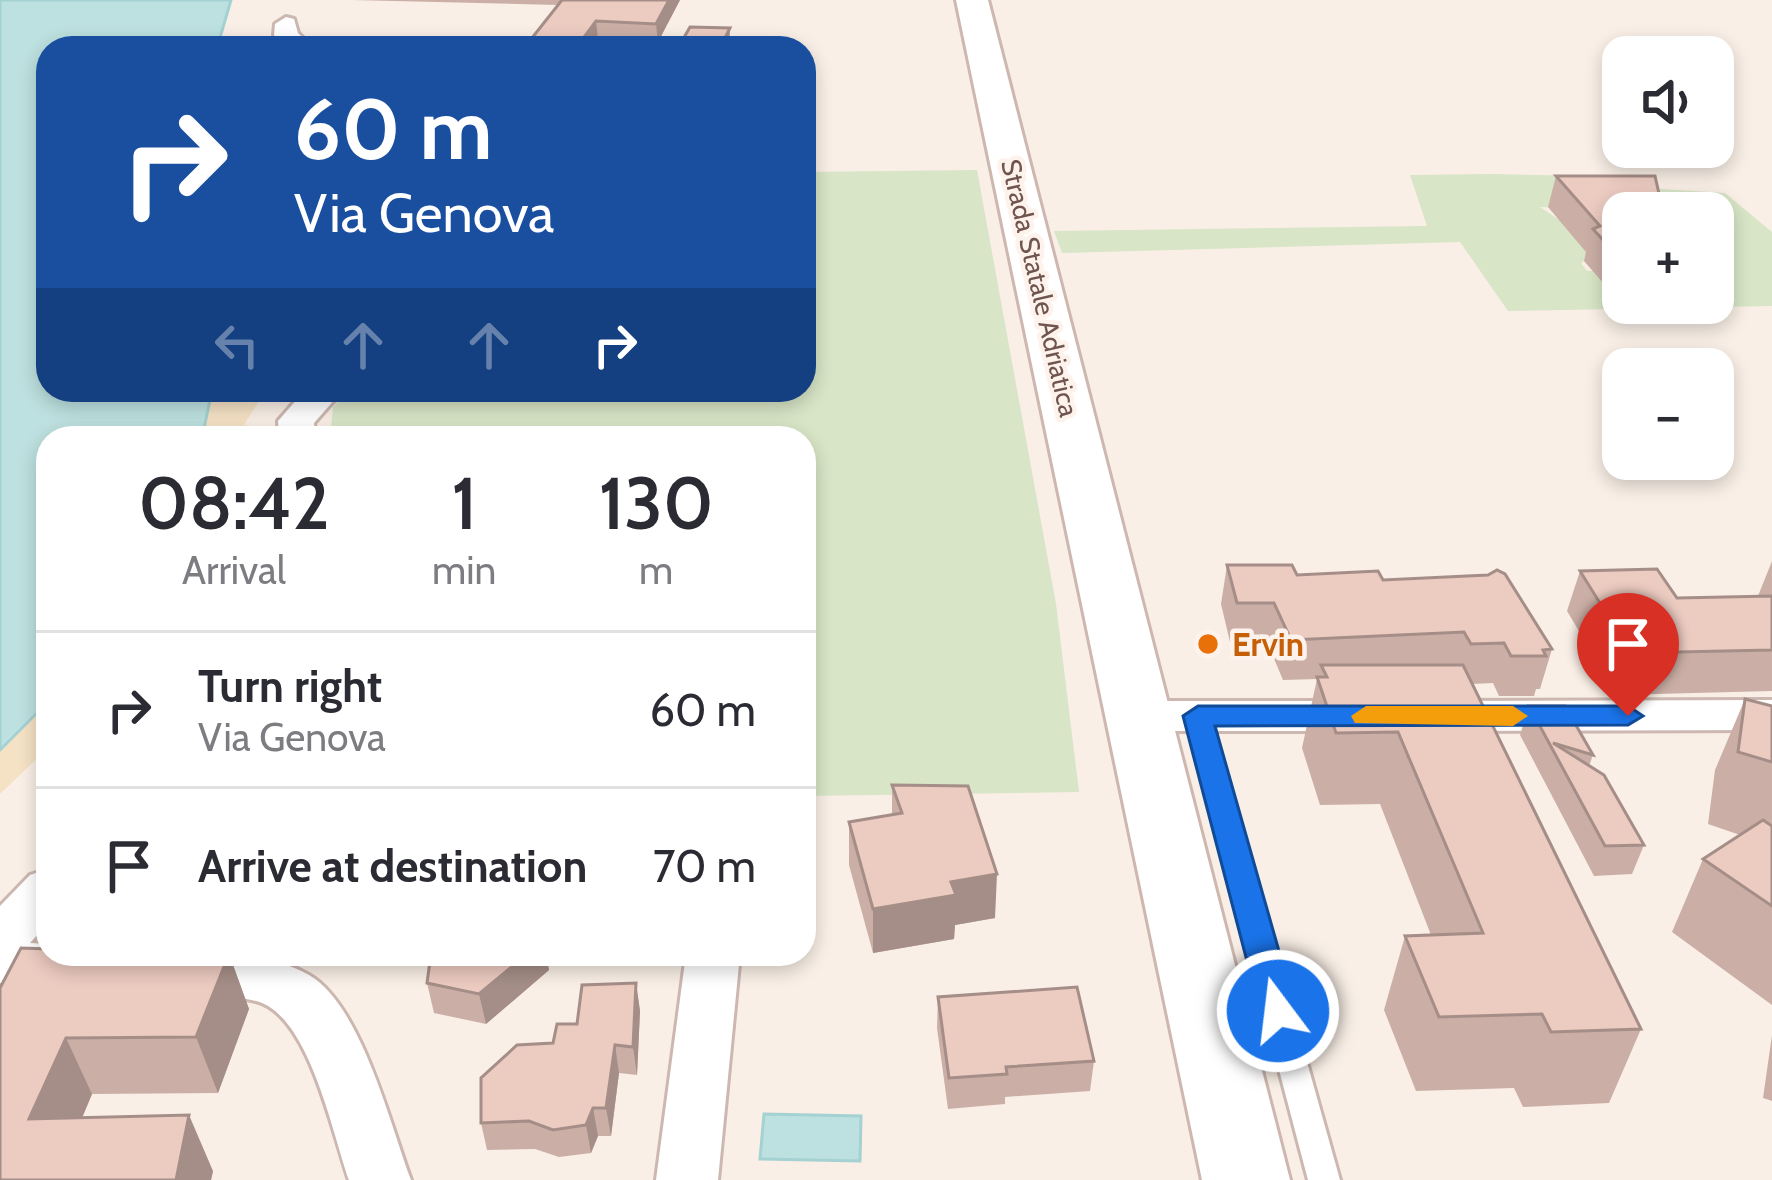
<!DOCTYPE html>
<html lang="en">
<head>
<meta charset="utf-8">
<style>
	:root { --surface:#fff; --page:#f2f2f3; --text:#2b2b33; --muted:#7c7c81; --line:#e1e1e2 }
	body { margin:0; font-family:Cabin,sans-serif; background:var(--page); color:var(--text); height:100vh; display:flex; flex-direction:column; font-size:45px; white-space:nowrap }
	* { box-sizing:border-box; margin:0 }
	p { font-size:39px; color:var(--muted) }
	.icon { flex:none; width:66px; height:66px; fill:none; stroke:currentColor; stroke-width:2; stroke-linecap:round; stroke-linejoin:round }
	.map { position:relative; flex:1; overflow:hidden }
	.sheet { position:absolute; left:36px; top:426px; width:780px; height:540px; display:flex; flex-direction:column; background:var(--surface); border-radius:36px; box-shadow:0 6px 18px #0003 }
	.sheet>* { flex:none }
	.top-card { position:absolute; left:36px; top:36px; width:780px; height:366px; border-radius:36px; box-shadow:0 6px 18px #0003; background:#1a4fa0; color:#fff; overflow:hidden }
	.buttons { position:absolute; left:1602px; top:36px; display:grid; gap:24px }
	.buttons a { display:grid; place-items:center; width:132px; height:132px; border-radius:24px; background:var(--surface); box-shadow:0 6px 18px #0003; font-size:60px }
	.pin { position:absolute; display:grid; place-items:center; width:102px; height:102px; color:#fff; margin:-123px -51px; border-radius:50% 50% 50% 0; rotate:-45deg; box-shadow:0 0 12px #0007 }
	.pin .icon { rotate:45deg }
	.me { position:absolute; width:132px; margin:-66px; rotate:345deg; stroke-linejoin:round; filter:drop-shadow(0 0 9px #0008) }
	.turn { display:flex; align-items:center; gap:42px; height:252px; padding:0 60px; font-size:54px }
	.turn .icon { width:156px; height:156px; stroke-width:2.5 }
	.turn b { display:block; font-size:84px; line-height:102px }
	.lanes { display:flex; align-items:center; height:114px; padding:0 60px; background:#0003; justify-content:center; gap:60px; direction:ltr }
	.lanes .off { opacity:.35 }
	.eta { display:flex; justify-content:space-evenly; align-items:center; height:204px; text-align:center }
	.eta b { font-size:72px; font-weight:600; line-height:84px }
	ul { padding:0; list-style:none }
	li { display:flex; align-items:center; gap:36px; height:156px; padding:0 60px; border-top:3px solid var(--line) }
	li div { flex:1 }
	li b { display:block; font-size:45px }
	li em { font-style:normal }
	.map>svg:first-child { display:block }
</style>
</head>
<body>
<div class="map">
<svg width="1772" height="1180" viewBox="0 0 1772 1180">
	<rect width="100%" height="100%" fill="#f9efe6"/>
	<path fill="#d8e5c6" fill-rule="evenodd" d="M977 170 1056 604 1079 792 804 796V438H330L333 407 349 390H804V172Z
		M1493 174 1591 176 1614 186 1725 193 1772 232V306L1508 311 1460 242 1062 253 1054 231 1427 226 1410 175ZM1540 207 1713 213V303L1625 308 1621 303 1623 270 1587 271 1581 263 1590 256 1561 221Z"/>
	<path fill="#f5e2c5" d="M212 390H266L244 425 267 428 265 438H202Z
		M48 702V748L0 794V750Z"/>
	<path fill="#bde1e0" stroke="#a4d1d1" stroke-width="3" d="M0 0H231L217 48H48V390H212L202 438H48V702L0 750Z
		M764 1114 861 1116 860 1161 760 1159Z"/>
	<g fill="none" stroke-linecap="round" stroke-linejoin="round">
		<g stroke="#ccb8b0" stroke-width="6">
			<path id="lane" d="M1198 708 1206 711 1210 716 1340 1180H1308L1186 716 1190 711Z"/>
		</g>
		<g stroke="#ccb8b0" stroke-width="6">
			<path id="street" d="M286 17 294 19 298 33 313 48H287L274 35 275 24Z
				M305 390H343L314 423 315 438H279L278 421Z
				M1772 700V730L1431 731 1415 727 1408 716 1415 705 1431 701Z
				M1141 701H1362L1378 705 1385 716 1378 727 1362 731H1141L1125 727 1118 716 1125 705Z
				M48 869V923L30 943 48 944V954H92L98 967 90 982 71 989 0 983V906L30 875Z
				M173 954C219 954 267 951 309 975 361 1005 390 1124 411 1180H349C332 1132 309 1014 256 1001 224 993 192 998 162 988L153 973 162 958Z
				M686 954H740L718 1180H656Z"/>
		</g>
		<g stroke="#ceb7ae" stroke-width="6">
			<path id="secondary" d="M956 0H988L1290 1180H1202Z"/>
		</g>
		<use href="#lane" fill="#fff" fill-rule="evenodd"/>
		<use href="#street" fill="#fff" fill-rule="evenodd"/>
		<use href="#secondary" fill="#fff" fill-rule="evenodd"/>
	</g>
	<path fill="#cbafa6" d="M352 0H680L658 42 598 39 558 5Z
		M1556 176 1623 213V303H1713V262L1724 274 1713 307 1625 308 1584 261 1586 252 1548 207Z
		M1772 561V691L1617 695 1567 611 1580 571 1677 598 1758 596Z
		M1227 565 1297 575 1552 649 1540 689H1536L1534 696H1499L1493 683 1472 684 1641 1029 1609 1103 1523 1107 1514 1088 1416 1091 1384 1010 1405 936 1431 935 1380 804 1320 805 1302 748 1317 679 1283 680 1267 642H1230L1221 604Z
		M1745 699 1772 706V1005L1672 932 1703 859 1740 835 1708 824 1715 770Z
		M1529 706 1593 755 1589 766 1644 845 1632 874 1594 876 1520 735Z
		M892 785 995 918 955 925 954 939 873 953 849 865V822L892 815Z
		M21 948 229 954 249 1009 218 1093 92 1094 82 1118 213 1171 211 1180H0Z
		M431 954H546L549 970 486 1024 434 1013 427 983Z
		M636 983 640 1011 637 1075 619 1073 611 1136H598L591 1153 559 1157 535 1149 487 1150 481 1123 553 1043Z
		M938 997 1094 1061 1090 1091 1005 1097V1104L948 1109 937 1028Z
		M1772 1035V1101L1763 1098Z"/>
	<path fill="#a58e87" d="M669 0H680L658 42 656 24Z
		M596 21 598 39 591 48H576Z
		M730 28 729 48H720Z
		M997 874 995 918 955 925 954 939 873 953V909L951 882Z
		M229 954 249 1009 218 1093 196 1037Z
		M527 954H546L549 970 486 1024 479 994Z
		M636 983 640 1011 637 1075 633 1047Z
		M66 1038 92 1094 58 1175 29 1119Z
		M615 1045 619 1073 611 1136 606 1108Z
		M593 1108 598 1136 591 1153 586 1125Z
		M189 1115 213 1171 211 1180H176Z"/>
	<path fill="#eccbc1" stroke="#a58e87" stroke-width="3" d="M562 0H669L656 24 596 21 576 48H524Z
		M690 27 730 28 720 48H678Z
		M1556 176H1655L1660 198 1673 213H1623V262L1593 229 1600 226Z
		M1713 262 1724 274H1713Z
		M1227 565H1292L1297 575 1378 571 1383 580 1488 575 1497 570 1505 574 1552 649 1543 650 1546 656H1511L1504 643 1471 644 1464 632 1291 640 1274 603H1237Z
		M1657 569 1677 598 1772 596V650L1631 653 1580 571Z
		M1321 665H1463L1641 1029 1551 1032 1542 1014 1439 1017 1405 936 1483 933 1398 732 1336 733 1317 677H1327Z
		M1745 699 1772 706V762L1738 752Z
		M1529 706H1565L1593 755 1553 743 1604 775 1644 845 1605 846Z
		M892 785 968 786 997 874 951 882 956 895 873 909 849 822 902 813Z
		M1763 820 1772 826V906L1703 859Z
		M21 948 48 949V954H229L196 1037 66 1038 29 1119 189 1115 176 1180H0V988Z
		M431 954H527L479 994 427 983Z
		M636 983 633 1047 615 1045 606 1108H593L586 1125 553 1130 529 1121 481 1123V1078L517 1045 553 1043 557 1024H577L582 985Z
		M1077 987 1094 1061 1006 1067 1007 1074 949 1078 938 997Z"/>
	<path fill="#1a73e8" stroke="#114b97" stroke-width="3" d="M1198 706H1628L1643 716 1628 725 1215 726 1296 1011 1291 1022 1278 1026 1265 1022 1260 1011 1183 716Z"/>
	<path fill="#f59e0b" d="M1366 706H1513L1528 716 1513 726 1355 723 1351 716Z"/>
	<circle fill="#e8710a" stroke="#fdf3ec" stroke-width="4.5" cx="1208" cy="644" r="12"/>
	<g text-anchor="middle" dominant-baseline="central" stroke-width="9" stroke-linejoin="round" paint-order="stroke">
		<g font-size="27" fill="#70544e" stroke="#fdf3ec">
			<text transform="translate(1040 288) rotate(77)">Strada Statale Adriatica</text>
		</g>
		<g font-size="33" font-weight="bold" fill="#c56008" stroke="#fdf3ec" text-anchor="start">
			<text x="1232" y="644">Ervin</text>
		</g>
	</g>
</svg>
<div class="buttons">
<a><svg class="icon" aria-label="sound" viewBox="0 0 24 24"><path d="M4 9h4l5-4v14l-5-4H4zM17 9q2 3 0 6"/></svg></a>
<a>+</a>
<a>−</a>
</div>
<div class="pin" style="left:1628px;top:716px;background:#d93025"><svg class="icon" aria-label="arrive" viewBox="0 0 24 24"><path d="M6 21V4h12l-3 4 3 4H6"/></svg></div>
<svg class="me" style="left:1278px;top:1011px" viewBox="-20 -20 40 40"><circle r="17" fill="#1a73e8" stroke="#fff" stroke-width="3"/><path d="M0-11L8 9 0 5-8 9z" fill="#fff"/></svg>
<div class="top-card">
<div class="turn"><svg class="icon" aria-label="right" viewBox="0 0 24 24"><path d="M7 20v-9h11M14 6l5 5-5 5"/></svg><div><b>60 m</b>Via Genova</div></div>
<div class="lanes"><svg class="icon off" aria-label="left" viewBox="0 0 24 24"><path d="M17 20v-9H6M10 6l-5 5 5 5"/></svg><svg class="icon off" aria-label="ahead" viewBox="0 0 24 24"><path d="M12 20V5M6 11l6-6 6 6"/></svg><svg class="icon off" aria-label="ahead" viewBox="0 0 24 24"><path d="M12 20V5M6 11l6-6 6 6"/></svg><svg class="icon" aria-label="right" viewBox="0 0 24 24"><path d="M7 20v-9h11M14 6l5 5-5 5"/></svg></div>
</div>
<section class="sheet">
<div class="eta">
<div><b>08:42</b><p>Arrival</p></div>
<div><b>1</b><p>min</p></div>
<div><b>130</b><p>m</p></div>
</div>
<ul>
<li><svg class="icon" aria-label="right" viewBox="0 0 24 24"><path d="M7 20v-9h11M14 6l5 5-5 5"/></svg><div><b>Turn right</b><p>Via Genova</p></div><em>60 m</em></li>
<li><svg class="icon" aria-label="arrive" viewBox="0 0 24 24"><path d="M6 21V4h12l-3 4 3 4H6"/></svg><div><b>Arrive at destination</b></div><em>70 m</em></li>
</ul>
</section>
</div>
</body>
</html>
